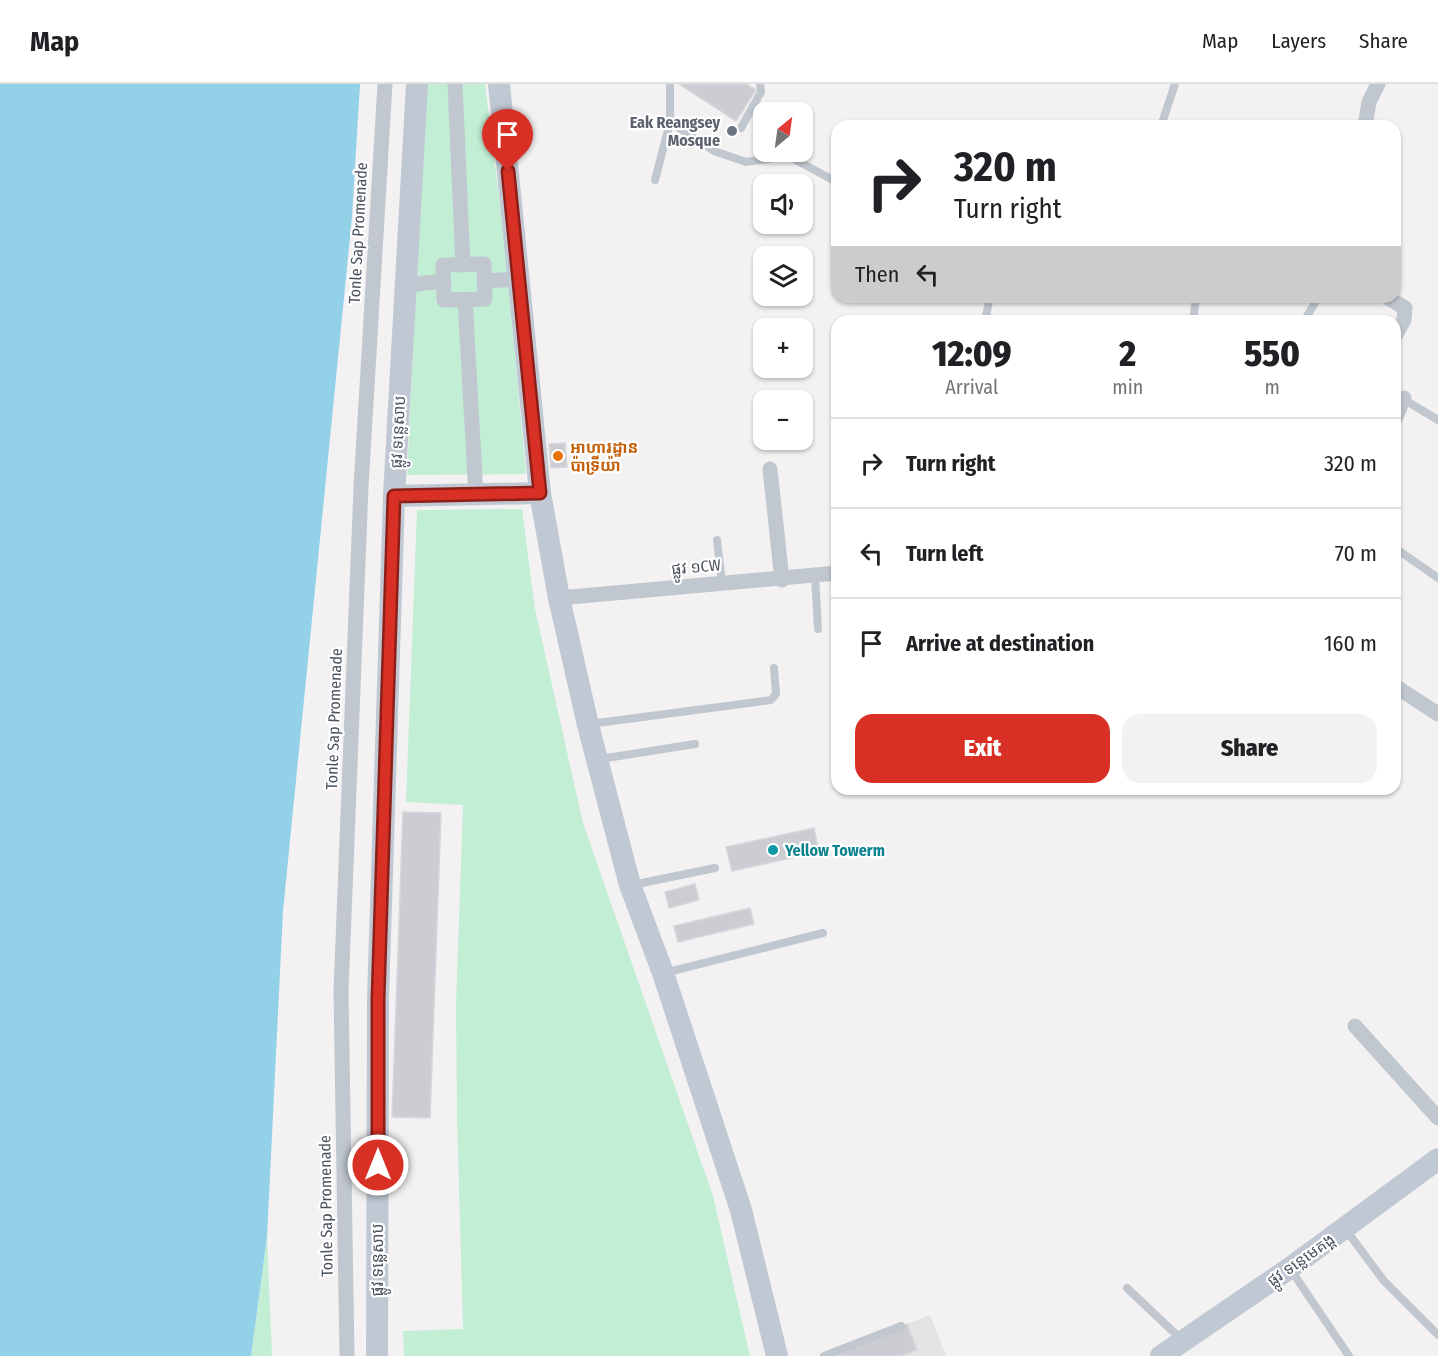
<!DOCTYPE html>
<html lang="en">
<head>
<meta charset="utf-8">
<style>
	:root { --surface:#fff; --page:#f2f2f2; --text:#202124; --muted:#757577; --line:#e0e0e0; --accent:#d93025 }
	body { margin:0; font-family:"Fira Sans Condensed","Noto Sans Khmer",sans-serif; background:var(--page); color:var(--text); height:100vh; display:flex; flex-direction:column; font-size:22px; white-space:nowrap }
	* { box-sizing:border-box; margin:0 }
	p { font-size:20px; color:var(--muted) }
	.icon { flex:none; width:33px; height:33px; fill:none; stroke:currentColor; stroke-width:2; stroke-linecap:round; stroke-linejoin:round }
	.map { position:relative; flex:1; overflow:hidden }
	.sheet { position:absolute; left:831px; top:231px; width:570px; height:480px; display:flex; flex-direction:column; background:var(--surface); border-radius:18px; box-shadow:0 2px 4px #0004 }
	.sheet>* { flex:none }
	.top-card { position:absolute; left:831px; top:36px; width:570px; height:183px; border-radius:18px; box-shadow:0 2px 4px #0004; background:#fff; color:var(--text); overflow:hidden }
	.needle { width:39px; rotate:29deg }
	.fabs { position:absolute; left:753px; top:18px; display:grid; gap:12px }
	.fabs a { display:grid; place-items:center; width:60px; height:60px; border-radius:12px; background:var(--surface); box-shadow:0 2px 4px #0004; font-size:30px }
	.pin { position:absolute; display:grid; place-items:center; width:51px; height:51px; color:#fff; margin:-62px -26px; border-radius:50% 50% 50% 0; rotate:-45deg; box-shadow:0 0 6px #0007 }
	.pin .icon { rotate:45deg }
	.me { position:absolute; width:66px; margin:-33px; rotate:0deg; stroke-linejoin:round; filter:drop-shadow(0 0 4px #0008) }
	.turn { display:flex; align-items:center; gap:21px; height:126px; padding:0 24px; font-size:27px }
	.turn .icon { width:78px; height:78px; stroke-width:2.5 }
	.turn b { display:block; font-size:42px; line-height:51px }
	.then { display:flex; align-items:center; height:57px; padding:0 24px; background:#0003; gap:12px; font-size:22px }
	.eta { display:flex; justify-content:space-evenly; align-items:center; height:102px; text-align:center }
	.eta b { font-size:36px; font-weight:800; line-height:42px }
	.cta { display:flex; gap:12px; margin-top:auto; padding:12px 24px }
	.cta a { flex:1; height:69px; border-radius:18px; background:var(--accent); color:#fff; font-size:24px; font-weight:800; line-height:69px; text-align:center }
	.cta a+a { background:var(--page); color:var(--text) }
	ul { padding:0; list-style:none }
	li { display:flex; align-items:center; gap:18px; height:90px; padding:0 24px; border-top:2px solid var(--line) }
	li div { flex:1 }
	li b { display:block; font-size:22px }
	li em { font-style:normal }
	header { display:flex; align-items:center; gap:36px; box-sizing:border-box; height:84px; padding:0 30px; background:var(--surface); border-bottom:2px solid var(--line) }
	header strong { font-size:28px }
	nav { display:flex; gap:33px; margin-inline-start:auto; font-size:21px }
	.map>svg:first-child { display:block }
</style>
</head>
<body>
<header>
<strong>Map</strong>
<nav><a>Map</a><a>Layers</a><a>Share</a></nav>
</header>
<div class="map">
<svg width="1438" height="1272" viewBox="0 0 1438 1272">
	<rect width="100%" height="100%" fill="#f3f1f1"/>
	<path fill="#e4e2e3" d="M930 1231 946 1272H826L907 1240Z"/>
	<path fill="#c3eed6" d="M426 0H485L504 154 526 390 407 391Z
		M522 425 535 525 583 739 713 1112 750 1272H404L403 1247 463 1245 457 1033 456 920 463 721 406 718 417 426Z
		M267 1153 272 1272H251Z"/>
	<path fill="#92d1e8" d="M0 0H360L352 133 283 827 267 1153 251 1272H0Z"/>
	<path fill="#cbcdd3" stroke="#d6d7dc" stroke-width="1.5" d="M679 0H746L756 6 736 37Z
		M565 359 567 383 551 384 549 360Z
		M403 728 441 729 430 1034 392 1033Z
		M814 744 819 768 732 787 726 763Z
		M695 800 699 816 669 824 665 808Z
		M750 824 754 840 678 858 674 842Z
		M907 1240 917 1266 901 1272H826Z"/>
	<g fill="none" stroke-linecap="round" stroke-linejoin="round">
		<path stroke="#c0c7cf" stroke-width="8" d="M670 0V38L714 67 746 78 788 72 837 98
			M1161 42 1175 0
			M741 44 761 8 760 0
			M655 96 670 38
			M985 237 990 213
			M1193 237 1196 213
			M1304 237 1316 217 1308 213
			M1395 310 1438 336
			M717 456 722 499
			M1395 464 1438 494
			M815 492 818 545
			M590 640 771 616 776 610 774 584
			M600 675 695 660
			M632 801 715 784
			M664 889 823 849
			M1346 1146 1384 1197 1438 1251
			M1291 1186 1349 1272
			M1127 1204 1182 1256
			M824 1272 901 1242"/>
		<path stroke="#c0c7cf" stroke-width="15" d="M455 0 463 181
			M1365 42 1369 18 1378 0
			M484 180 485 215 444 216 443 181Z
			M484 197 520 195
			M407 201 444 197
			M1387 213 1405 224 1404 236 1395 252
			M465 215 476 412
			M1395 335 1404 314
			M770 385 782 496
			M559 514 837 489
			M1395 602 1438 630
			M1355 942 1438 1034
			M347 1272 341 907 361 403 385 0"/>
		<path stroke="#c0c8d3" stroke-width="22" d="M499 0 540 409 559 514 588 641 630 801 663 889 741 1126 777 1272
			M394 412 540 409
			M377 1272 378 915 394 412 417 0
			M1161 1272 1290 1184 1438 1075"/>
	</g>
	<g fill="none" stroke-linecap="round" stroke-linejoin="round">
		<g stroke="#8d1f18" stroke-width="15">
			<path id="route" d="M378 1081V915L394 412 540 409 508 87"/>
		</g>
		<use href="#route" stroke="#d93025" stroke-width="10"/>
	</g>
	<circle fill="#6b7280" stroke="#fff" stroke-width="2" cx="732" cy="47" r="6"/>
	<circle fill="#e8710a" stroke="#fff" stroke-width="2" cx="558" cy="372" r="6"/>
	<circle fill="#0f9aa8" stroke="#fff" stroke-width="2" cx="773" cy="766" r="6"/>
	<g text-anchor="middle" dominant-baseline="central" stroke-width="4.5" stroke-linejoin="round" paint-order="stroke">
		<g font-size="16" font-weight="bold" fill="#5b616d" stroke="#fff" text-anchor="end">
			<text x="720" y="38">Eak Reangsey<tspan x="720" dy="18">Mosque</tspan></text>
		</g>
		<g font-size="16" fill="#4a535e" stroke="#fff">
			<text transform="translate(358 149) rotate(-87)">Tonle Sap Promenade</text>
			<text transform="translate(398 348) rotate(-87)">ផ្លូវ ទន្លេសាប</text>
			<text transform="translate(696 483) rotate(-5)">ផ្លូវ ១CW</text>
			<text transform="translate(334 635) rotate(-88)">Tonle Sap Promenade</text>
			<text transform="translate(326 1122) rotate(-91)">Tonle Sap Promenade</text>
			<text transform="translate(377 1176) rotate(-90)">ផ្លូវ ទន្លេសាប</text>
			<text transform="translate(1301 1176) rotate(-35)">ផ្លូវ ទន្លេមេគង្គ</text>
		</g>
		<g font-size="16" font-weight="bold" fill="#c56008" stroke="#fff" text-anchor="start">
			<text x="570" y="363">អាហារដ្ឋាន<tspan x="570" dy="18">ប៉ាទ្រីយ៉ា</tspan></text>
		</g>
		<g font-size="16" font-weight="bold" fill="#0d838f" stroke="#fff" text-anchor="start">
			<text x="785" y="766">Yellow Towerm</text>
		</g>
	</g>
</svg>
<div class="fabs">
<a><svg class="needle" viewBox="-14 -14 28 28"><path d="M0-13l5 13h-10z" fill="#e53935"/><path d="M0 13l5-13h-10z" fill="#757577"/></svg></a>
<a><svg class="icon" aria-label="sound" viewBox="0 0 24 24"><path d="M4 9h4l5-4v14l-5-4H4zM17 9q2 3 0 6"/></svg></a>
<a><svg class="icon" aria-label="layers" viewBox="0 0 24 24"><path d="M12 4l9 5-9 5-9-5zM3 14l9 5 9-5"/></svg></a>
<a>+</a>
<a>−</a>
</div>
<div class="pin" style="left:508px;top:87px;background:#d93025"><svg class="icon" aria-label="arrive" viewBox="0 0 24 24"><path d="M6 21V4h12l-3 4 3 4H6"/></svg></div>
<svg class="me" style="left:378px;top:1081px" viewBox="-20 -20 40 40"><circle r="17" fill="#d93025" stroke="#fff" stroke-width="3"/><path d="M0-11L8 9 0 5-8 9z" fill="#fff"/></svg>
<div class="top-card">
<div class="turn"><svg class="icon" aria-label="right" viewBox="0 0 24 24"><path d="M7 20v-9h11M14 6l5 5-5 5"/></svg><div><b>320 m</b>Turn right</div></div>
<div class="then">Then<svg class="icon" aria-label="left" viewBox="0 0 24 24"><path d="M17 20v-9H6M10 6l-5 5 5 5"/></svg></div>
</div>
<section class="sheet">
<div class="eta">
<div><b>12:09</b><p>Arrival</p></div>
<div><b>2</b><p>min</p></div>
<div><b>550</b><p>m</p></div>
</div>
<ul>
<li><svg class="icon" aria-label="right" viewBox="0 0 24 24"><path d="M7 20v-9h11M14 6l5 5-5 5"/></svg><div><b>Turn right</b></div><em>320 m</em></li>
<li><svg class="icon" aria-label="left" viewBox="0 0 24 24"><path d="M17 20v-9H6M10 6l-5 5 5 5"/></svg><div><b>Turn left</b></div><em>70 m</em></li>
<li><svg class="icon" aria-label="arrive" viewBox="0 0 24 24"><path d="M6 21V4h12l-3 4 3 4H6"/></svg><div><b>Arrive at destination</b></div><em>160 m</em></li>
</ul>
<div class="cta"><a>Exit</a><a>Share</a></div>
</section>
</div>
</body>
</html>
